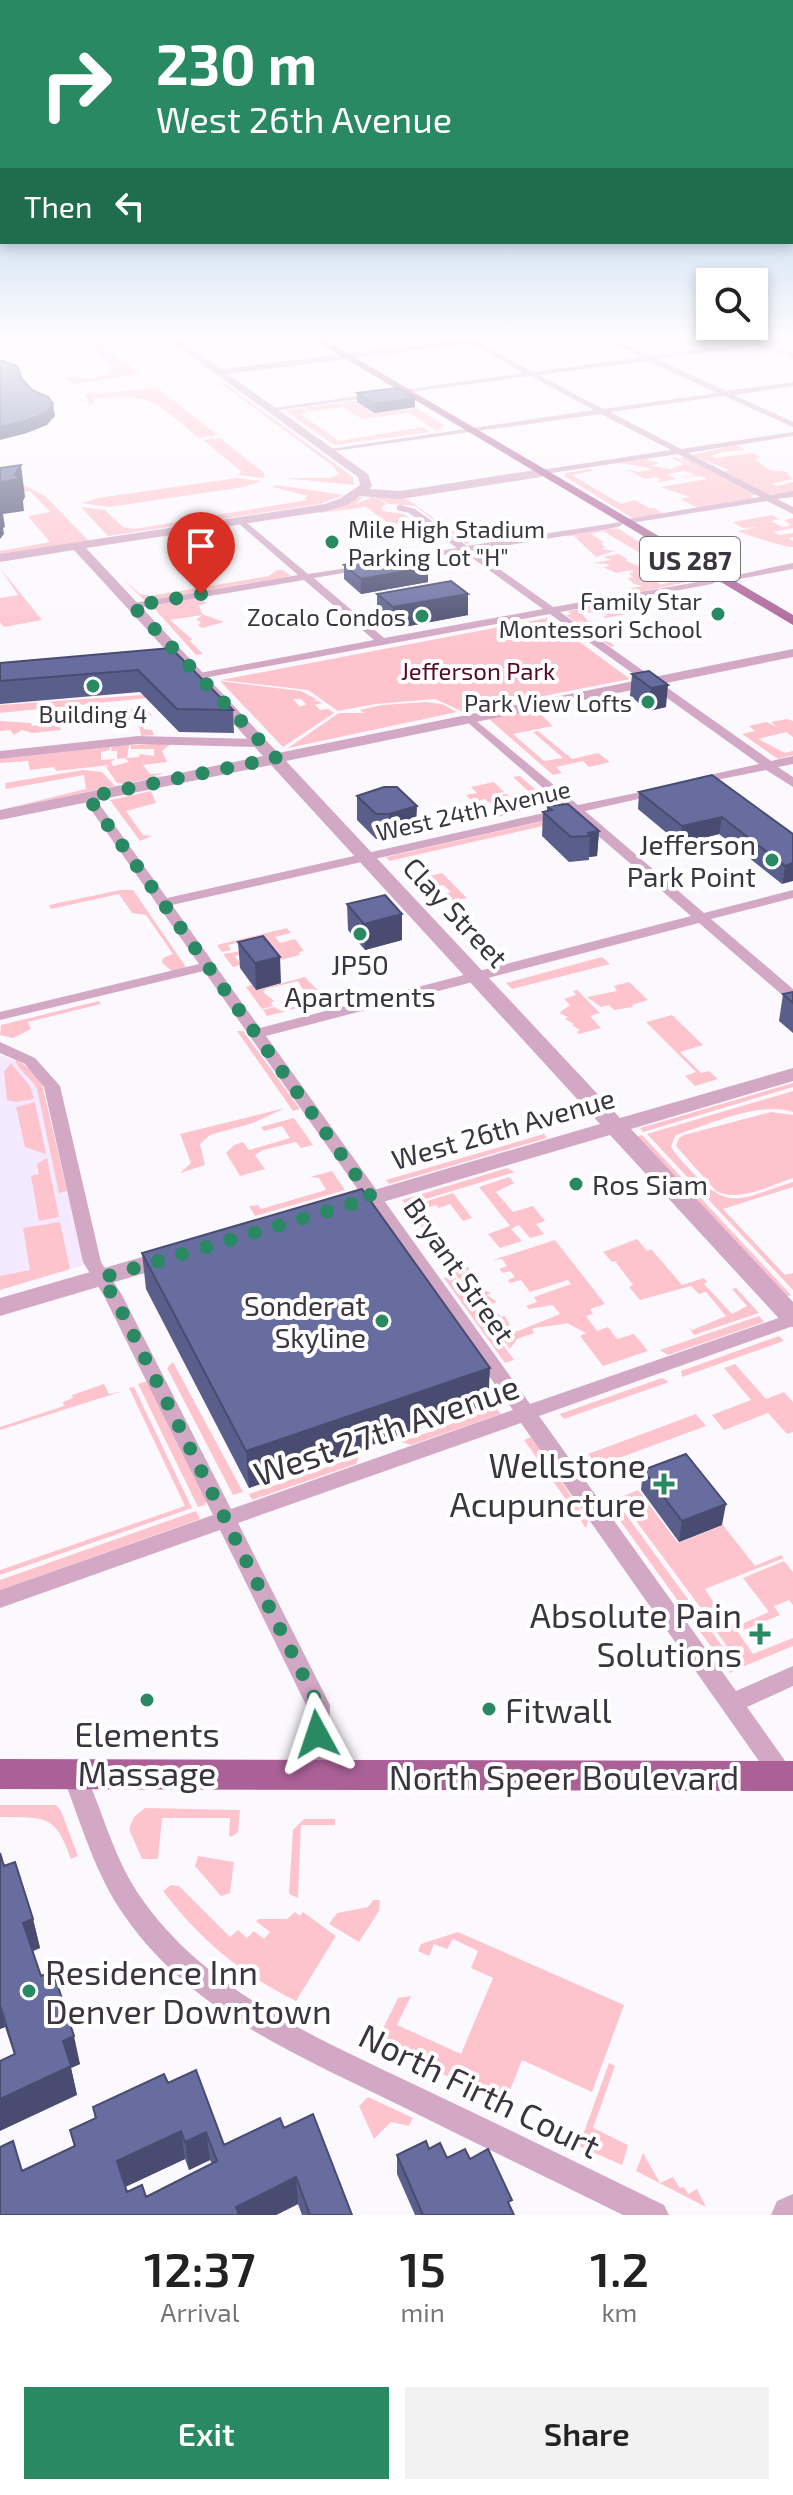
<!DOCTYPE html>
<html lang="en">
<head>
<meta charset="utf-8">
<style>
	:root { --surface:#fff; --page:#f2f2f2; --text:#222; --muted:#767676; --accent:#288962 }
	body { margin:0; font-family:"Exo 2",sans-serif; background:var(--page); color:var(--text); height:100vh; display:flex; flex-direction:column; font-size:30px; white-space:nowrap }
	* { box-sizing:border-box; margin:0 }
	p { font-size:26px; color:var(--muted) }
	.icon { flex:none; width:44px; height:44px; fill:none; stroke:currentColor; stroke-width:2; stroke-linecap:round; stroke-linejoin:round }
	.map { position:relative; height:2215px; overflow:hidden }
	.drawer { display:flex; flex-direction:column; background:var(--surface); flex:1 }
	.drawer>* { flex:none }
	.top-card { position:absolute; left:0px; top:0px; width:794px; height:244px; box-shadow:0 4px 12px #0003; background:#288962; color:#fff; overflow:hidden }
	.tools { position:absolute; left:696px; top:268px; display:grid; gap:16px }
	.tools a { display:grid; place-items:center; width:72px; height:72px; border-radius:0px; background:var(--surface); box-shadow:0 4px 12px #0003; font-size:40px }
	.pin { position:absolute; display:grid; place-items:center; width:68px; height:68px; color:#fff; margin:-82px -34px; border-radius:50% 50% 50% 0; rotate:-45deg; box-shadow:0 0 8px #0007 }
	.pin .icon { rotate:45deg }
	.me { position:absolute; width:88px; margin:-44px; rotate:355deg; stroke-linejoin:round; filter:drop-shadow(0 0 6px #0008) }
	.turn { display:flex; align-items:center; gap:28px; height:168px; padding:0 24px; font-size:36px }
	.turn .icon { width:104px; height:104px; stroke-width:2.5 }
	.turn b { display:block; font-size:56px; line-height:68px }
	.then { display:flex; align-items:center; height:76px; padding:0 24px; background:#0003; gap:16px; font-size:30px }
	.eta { display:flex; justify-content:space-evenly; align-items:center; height:136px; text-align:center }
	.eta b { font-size:48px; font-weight:600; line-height:56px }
	.action { display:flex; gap:16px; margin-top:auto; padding:16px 24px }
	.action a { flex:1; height:92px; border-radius:0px; background:var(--accent); color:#fff; font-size:32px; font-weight:600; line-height:92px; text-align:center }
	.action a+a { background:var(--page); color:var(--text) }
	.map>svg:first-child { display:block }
</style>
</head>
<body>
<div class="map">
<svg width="793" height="2215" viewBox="0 0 793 2215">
	<rect width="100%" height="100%" fill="#fcf9fe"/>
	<path fill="#f4e9fe" d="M324 337H390L408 347 351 353Z
		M0 1055 24 1064 42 1084 84 1265 0 1290Z"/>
	<path fill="#fec4ce" d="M76 337H94L140 374 75 384 59 376C75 378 103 383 114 368Z
		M226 384 353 477 354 485 284 478H330L339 474 333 466 223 385 186 388Z
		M158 388 217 435 199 438C150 398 156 395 93 398V404H89L86 394Z
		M355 401 373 413 416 408 444 425 437 431 409 413 362 419 343 407 310 411 304 407Z
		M302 408 307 412 300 414 339 441 423 427 430 432 334 445 284 410Z
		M220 438 264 473V478L237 475 242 472 203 440Z
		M736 445 745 450 720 452 712 456 717 458 752 453 760 457 755 459 769 470 789 472 786 473 793 479 771 484 777 486 793 482V492L769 495 724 472 729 470 691 455Z
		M675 457 700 470 680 458 684 457 756 495 751 496 754 499 697 508 681 499 690 497 660 487 707 479 701 476 677 478 696 475 684 471 668 474 676 479 655 483 661 480 656 477 645 479 626 469 638 472 651 470 649 468 620 463 646 459 659 463 651 466 671 469 684 464 672 458Z
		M590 469 593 471 572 475 621 504 635 500 649 508H655L663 514 634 519 564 476 566 473Z
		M0 473 45 496 89 541 0 555V551L50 542 28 516 50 512 30 491 0 495Z
		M237 478 261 481 244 487 109 507 82 503 98 498Z
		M276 485 344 495 320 504 108 536 81 507 105 510 123 527 134 529 307 500 304 498 308 496 273 487Z
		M363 496 356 504 370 498 368 496 405 498 470 543 466 544 415 506 389 504 379 498 386 504 382 507 383 511 404 514 413 521 391 525 366 507 319 513V510Z
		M772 515 779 519 771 521 783 527 791 525 784 520 793 518V528L774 532 779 535 793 533V537L789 538 793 541V547C788 548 743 534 738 531L757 527 743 528 733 522Z
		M607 528 619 529 697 580 634 593 628 589 643 586 634 584 628 578 633 577 629 573 634 572 632 570 616 573 603 567 609 566 607 564 593 563 611 560 603 557 619 554 627 559 626 561 642 567 639 570 659 579 656 580 660 585 682 578 603 531 591 534 604 542 601 544 605 547 602 549 615 551 596 557 574 536H561Z
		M0 568 42 620 4 627 0 622V598L18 595Z
		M277 570H283L291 576 145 601 123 579 140 594 150 596 269 576Z
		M197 598 207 603 199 605 202 614 224 622 202 628 198 625 201 622 196 620 202 615 170 620 192 639 190 641 203 654 196 655 152 606Z
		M616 602 633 613 605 618 603 617 607 615 597 611 582 614 588 621H594L584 622 576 618 615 646 611 647 566 615 571 614 568 611Z
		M547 618 630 679 463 712 435 699 375 704 338 711 308 690 221 680Z
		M220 681 301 691 318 700 293 699 300 707 306 704 301 699C307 699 318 700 322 703L315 705 320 710 328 709 334 713 283 747Z
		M142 695 147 698 0 713V705Z
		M426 702 442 704 457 712 288 748 339 713H364L360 710 382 705Z
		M142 704 152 716 140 717 144 729 152 730 154 735 141 736 138 719 128 720 122 716 77 718 78 725 60 727 61 730 33 733 22 730 14 735 10 730 0 731V721L31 723 32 726 46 724 44 714 41 712 53 710 54 714 49 717 78 714 77 709 81 708 84 714 142 708Z
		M539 709 541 710 538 712 553 726 513 734 544 761 563 758 533 732 538 731 572 759 598 753 610 762 589 767 583 761 556 767 562 773 553 775 489 719Z
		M787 719 793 721V737L786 732 758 739 785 753 793 751V755L778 759 742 734 755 731 749 726 766 722 777 727 771 722Z
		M172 743 162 751 167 762 143 765 150 774 165 773 149 777 165 776 123 784 117 783 106 767 110 765 56 771 54 767 30 770 28 761 0 763V759L110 747V750L101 752V760L115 759 111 762 113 766 129 762 125 758 117 759V751H111L112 746 129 745 127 758 139 757 140 754 154 756V749H131V745Z
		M83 770 102 772 115 786 0 810 86 789 84 775 6 789 5 783Z
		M520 776 552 804 489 819 511 811 501 802 491 804 485 799 473 802 466 795 477 793 471 787 494 782 504 792 498 793 499 795 507 794 523 808 542 804 513 777Z
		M151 791 156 803 126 811 143 835 152 836 140 841 110 800Z
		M565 816 569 820 389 861 386 857Z
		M442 873 467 898 433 907 426 899 451 892 443 885 417 890 409 881Z
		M120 890H133L186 967 172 971 162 963 163 958 173 954 146 915 132 913 119 894 51 909 49 905Z
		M287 928 291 933 275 937 280 943 295 939 304 951 299 952 300 955 276 961 261 949 235 956 241 965 233 967 223 954 259 948 257 938 228 945 231 950 222 952 217 945Z
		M602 957 610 964 512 989 506 983Z
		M305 977 323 996 338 993 341 997 267 1016 263 1010 274 1007 282 1011 304 1003 298 994 304 992 298 981 265 989 263 992 274 1001 271 1003 273 1006 262 1009 246 987 252 985 256 990Z
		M629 982 648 1000 632 1005 633 1007 614 1010 609 1005 601 1007 587 997 617 991 614 986Z
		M577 990 600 1013 590 1016 601 1028 579 1034 577 1032 580 1030 572 1025 574 1024 565 1019 568 1017 559 1013 570 1005 564 999 576 995 573 991Z
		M99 1001 101 1004 28 1022 31 1029 13 1038 0 1035 1 1025Z
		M672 1015 703 1045 680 1052 701 1073 709 1071 718 1079 695 1086 685 1076 696 1072 646 1022Z
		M237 1031H243L300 1109 293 1111Z
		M15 1059 32 1070 42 1084 67 1191 59 1193 37 1089C32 1078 16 1069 15 1059Z
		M11 1063 30 1086 34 1099 15 1102 7 1100 4 1072Z
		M793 1083V1087L643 1132 640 1128Z
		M793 1091V1112C760 1101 713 1123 681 1133L675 1136 671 1147C677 1157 687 1166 696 1176 732 1214 748 1195 793 1182V1187L723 1209 785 1275 793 1273V1290L647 1134Z
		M35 1102 46 1154 25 1147 16 1107Z
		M285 1108 253 1123 210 1135 200 1144 205 1165 180 1173 191 1163 180 1134Z
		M771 1112 793 1115V1178C772 1185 737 1203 716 1191L676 1146 679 1138 684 1135Z
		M294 1118 313 1145 301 1148 296 1142 263 1150 255 1155 265 1169 240 1176 226 1153 234 1145 243 1142 249 1150 290 1138 282 1126 264 1131 261 1127Z
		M544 1134 547 1138 389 1184 386 1180Z
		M642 1135 791 1295 785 1297 636 1137Z
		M47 1158 59 1217 39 1221 31 1176 39 1174 37 1164Z
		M507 1168 515 1172 406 1205 402 1200Z
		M332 1171 345 1190 255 1216 249 1206 258 1205 261 1209 326 1190 319 1178 310 1177Z
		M509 1177 514 1183 496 1192 513 1212 533 1206 545 1221 536 1224 544 1234 530 1238 519 1225 511 1229 522 1241 500 1248 488 1234 510 1226 479 1187Z
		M453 1193 472 1218 463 1221 450 1204 439 1208 436 1205 417 1211 429 1227 423 1229 408 1207Z
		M60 1222 70 1269 0 1290V1276L30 1270 23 1228Z
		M637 1239 647 1251 651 1249 682 1285 704 1278 707 1282 704 1284 732 1314 747 1306 732 1289 736 1288 759 1313 694 1335 689 1328 692 1330 726 1316 706 1292 699 1294 691 1286 640 1300 629 1287 633 1285 615 1261 612 1262 603 1252Z
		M555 1240 605 1304 590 1309 593 1314 586 1316 597 1331 608 1327 617 1339 634 1334 648 1351 603 1366 580 1336 586 1333 567 1323C554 1327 544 1325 532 1329L534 1333 517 1339 510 1349 453 1271 468 1267 484 1290 491 1293 487 1295 497 1302 485 1306V1310L494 1308 501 1317 505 1316 513 1331H518L560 1314 553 1305 529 1309 526 1306 537 1302 534 1297 571 1284 568 1280 530 1292 521 1280 510 1283 508 1280 515 1277 510 1271 503 1273 499 1269 507 1266 502 1259 493 1260Z
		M452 1273 514 1360 505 1363 444 1278Z
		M759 1316 764 1322 668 1355 660 1350Z
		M779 1336 784 1341 682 1377 681 1371Z
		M173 1362 243 1492 233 1495 167 1368Z
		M735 1364 766 1399 784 1392 793 1402V1432L787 1434 768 1413 724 1430 712 1415 751 1400 724 1368Z
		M662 1378 669 1382 564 1419 560 1414Z
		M147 1381 207 1501 205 1505 198 1507 138 1384Z
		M104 1384 109 1394 123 1391 0 1430V1427L64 1406 63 1402 73 1398 72 1395Z
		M134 1387 192 1508 0 1575V1570L185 1506 129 1388Z
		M496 1408 501 1414 411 1445 401 1442Z
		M696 1414 706 1426 597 1466 588 1454Z
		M531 1437 588 1521 586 1528 524 1440Z
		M359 1456 356 1464 252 1500 249 1494Z
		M638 1490 678 1543 723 1525 755 1566 781 1555 784 1558 705 1589 716 1606 703 1611 619 1498Z
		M614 1498 739 1669 730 1673 608 1504Z
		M196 1511 200 1519 0 1590V1580Z
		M784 1561 793 1572V1605L789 1600 774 1606 780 1615 739 1632 735 1627 769 1612 743 1578Z
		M720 1606 753 1654 793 1638V1646L742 1667 703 1613Z
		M0 1805H56L61 1811 78 1856 71 1859C55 1813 45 1818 0 1817Z
		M145 1808 240 1810 238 1832 231 1837 229 1835 230 1818H162L158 1859H142L129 1829 134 1817Z
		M304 1819H335V1825H301L298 1898 289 1894 293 1830Z
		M198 1856 234 1862 230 1893 221 1896 195 1866Z
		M171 1885 179 1886 230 1937 238 1930 247 1938 254 1931 264 1939 270 1932 256 1921 259 1919H287L295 1912 300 1916 303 1912 336 1936 296 2001C241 1974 200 1940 163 1891Z
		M373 1900H380L379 1911 359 1942 329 1924 337 1913 368 1907Z
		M458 1932 624 2005 592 2092 522 2060 505 2103 376 2043 398 1998 411 1996 397 2025 461 2054 493 1978 471 1968 478 1951 453 1939 447 1949 434 1944 429 1956 418 1951 421 1944Z
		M609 2063 615 2066 593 2128 628 2145 622 2165 579 2146Z
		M368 2097 413 2118 409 2126 391 2122 374 2139 359 2106Z
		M643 2153 660 2183 673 2177 680 2188 684 2187 688 2194 697 2189 706 2207 636 2171Z"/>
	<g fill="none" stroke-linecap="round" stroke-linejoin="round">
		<path fill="#d2a8c5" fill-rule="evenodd" d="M458 337H466L533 372 641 357 600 337H608L650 356 793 337V341L657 359 726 391 793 382V386L734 395 793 422V427L724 396 610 412 681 449 793 432V436L688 453 770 495 793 491V497L777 499 793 507V514L767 501 625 524V520L628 519 760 497 678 454 538 475V471L541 470 671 450 601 414 327 452 323 450 594 410 530 376 270 411 266 409 524 373ZM648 361 717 393 603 409 539 375Z
			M400 505 415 509 467 546 621 522 623 524 618 527 474 551 553 607 715 579 717 581 712 584 560 612 771 761 793 756V764L778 767 793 777V787L766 770 691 785V779L759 764 550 614 198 679 194 678V674L374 640 304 580 133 609 128 606 133 603 298 575 237 522V518L240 517 308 574 367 565V569L314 578 384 638 543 609 464 552 392 563 390 561 395 558 457 548 409 513 397 510V506Z
			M793 563V569L723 582 718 579Z
			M469 715 578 805 665 787V793L585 811 704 913 793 890V898L711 919 793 989V1001L788 1000 699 923 266 1036 530 1404 793 1313V1326L539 1416 736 1691 793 1666V1686L747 1707 793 1772 791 1784 783 1787 775 1784 521 1423 238 1523 330 1705 328 1775 324 1783 316 1786 308 1783 304 1775 306 1705 220 1530 0 1608V1590L213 1515 104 1296 83 1262 44 1087 25 1064 0 1053V1042L35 1058 60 1086 101 1262 122 1295 231 1509 513 1410 204 971 0 1020V1012L199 964 82 797 84 794H92L167 898 566 808 465 720 463 718ZM573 814 691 916 260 1028 172 905Z
			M138 736 261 739 267 743 261 747 138 744 0 759V751Z
			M74 1763 82 1766C103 1811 113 1858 142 1899 210 1996 327 2042 430 2092 508 2129 586 2167 664 2205L669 2215H623C548 2178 473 2142 399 2105 299 2056 192 2012 126 1918 95 1875 81 1823 62 1774L66 1766Z"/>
		<path fill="#d2a8c5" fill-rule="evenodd" d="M165 337H176L221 369 483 337H509L504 340 228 374 368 474 372 486 369 489 401 491 541 469 547 473 541 477 401 499 360 496 349 504 327 511 86 548 278 753 793 649V657L286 761 620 1118 793 1068V1081L631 1129 793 1302V1327L784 1324 610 1135 349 1212H333L329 1207 333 1202 600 1124 271 765 0 820V810L263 756 74 550 0 562V554L325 504 341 498 360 485 358 477Z
			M741 337H754L793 353V359Z
			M170 1249 179 1251 182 1257 179 1263 0 1316V1298Z
			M793 2194V2215H771L777 2201Z"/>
		<path fill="#ab6197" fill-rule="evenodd" d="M309 337H320L793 615V625Z
			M0 1759 793 1761V1791L0 1789Z"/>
	</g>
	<path fill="#595e8a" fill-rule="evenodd" d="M357 393 415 407 374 413 357 402Z
		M344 565 428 582 361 594 344 579Z
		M377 594H468V615L393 629 377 616Z
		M171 648 233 710 234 733 179 732 140 692 0 704V663Z
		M649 671 666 707 649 711 630 696 632 674Z
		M639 792 793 834 782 884 719 834 680 844 638 809Z
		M357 796 416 830 390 839H376L357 820Z
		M547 806 599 831 597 856 589 857V860L569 862 542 836 543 812 547 811Z
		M347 904 402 914V940L365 950 348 930Z
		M238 942 281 983 256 990 240 968Z
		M793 992V1033L779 1021 783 994Z
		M142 1253 488 1404 249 1488 146 1289Z
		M643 1470 722 1525 679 1542 641 1490Z
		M4 1866 33 1919 40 1948 33 1951 41 1976 80 2064 71 2068 77 2095 14 2054 5 2027 0 2029Z
		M168 2083 224 2145 284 2128 352 2215H302L298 2204 276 2215H0L22 2171 74 2147 70 2130 95 2118 93 2107ZM185 2159 189 2170 210 2160 212 2164 146 2197 127 2192 125 2187Z
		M429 2149 447 2158 470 2159 511 2210 514 2215H415L397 2174V2155Z"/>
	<path fill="#494c70" d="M415 398V407L374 413V404Z
		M53 404 55 416 47 425 27 433 0 440V427Z
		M21 465 25 497 23 501 24 511 3 514 5 527 3 528 4 534 0 539V482L15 474Z
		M428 567V582L361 594V579Z
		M468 594V615L393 629V607Z
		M668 685 666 707 649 711 651 688Z
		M417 806 416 830 390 839 389 814Z
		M722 817 719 834 680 844 682 826Z
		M599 831 597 856 589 857 590 836 588 833Z
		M793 863V881L782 884 785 866Z
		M402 914V940L365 950 364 924Z
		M280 957 281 983 256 990 255 963Z
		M490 1368 488 1404 249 1488 246 1451Z
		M726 1504 722 1525 679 1542 682 1521Z
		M33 1919 40 1948 30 1952 23 1923Z
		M0 2007 5 2027 0 2029Z
		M74 2036 80 2064 71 2068 77 2095 0 2131V2099L63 2041Z
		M181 2131 185 2159 123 2188 117 2161Z
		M206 2132 210 2160 189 2170 185 2142Z
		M296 2177 298 2204 276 2215H237L236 2207Z"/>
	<path fill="#686da0" stroke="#494c70" stroke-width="2" fill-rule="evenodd" d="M0 361H4L18 367 21 378 32 390 48 397 53 404 46 413 26 421 0 427Z
		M398 388 415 398 374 404 357 393Z
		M21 465 15 474 20 479 0 482V468Z
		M410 554 428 567 361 579 344 565Z
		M451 581 468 594 393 607 377 594Z
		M171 648 233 710 177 709 138 670 0 681V663Z
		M649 671 668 685 651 688 632 674Z
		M712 775 793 834V863L785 866 722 817 682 826 639 792Z
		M384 787H397L417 806 389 814H376L357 796Z
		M568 804 599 831 588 833 590 836 571 837 543 812 552 810 547 806Z
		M385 895 402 914 364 924 347 904Z
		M263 936 280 957 255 963 238 942Z
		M793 992V1003L783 994Z
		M362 1189 490 1368 246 1451 142 1253Z
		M686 1454 726 1504 682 1521 643 1470Z
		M0 1853 4 1866 15 1862 33 1919 23 1923 41 1976 53 1971 74 2036 63 2041 71 2066 0 2099V2061L15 2054 0 2005Z
		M196 2070 224 2145 280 2118 284 2128 313 2114 352 2215H310L296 2177 236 2207 239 2215H0V2147L13 2141 22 2171 75 2146 70 2130 96 2118 93 2107 164 2074 168 2083ZM181 2131 185 2142 206 2132 217 2161 146 2197 142 2185 127 2192 117 2161Z
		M426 2141 429 2149 440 2143 447 2158 465 2149 470 2159 488 2149 512 2200 508 2202 514 2215H423L397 2155Z"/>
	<linearGradient id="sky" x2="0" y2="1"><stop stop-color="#79abdc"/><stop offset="0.52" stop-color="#fefcff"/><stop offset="1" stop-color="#fefcff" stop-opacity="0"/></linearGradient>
	<rect width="793" height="647" fill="url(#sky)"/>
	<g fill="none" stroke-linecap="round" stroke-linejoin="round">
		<path stroke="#288962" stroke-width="14" stroke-dasharray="0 25.2" d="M201 594 133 606 276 758 88 797 372 1198 101 1278 116 1300 318 1705 317 1734"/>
	</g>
	<g fill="#288962" stroke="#fff" stroke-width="3">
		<circle cx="332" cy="542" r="8"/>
		<circle cx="718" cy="614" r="8"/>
		<circle cx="422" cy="616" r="8"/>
		<circle cx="93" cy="686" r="8"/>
		<circle cx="648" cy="702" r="8"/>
		<circle cx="772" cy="860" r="8"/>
		<circle cx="360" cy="934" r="8"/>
		<circle cx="576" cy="1184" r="8"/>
		<circle cx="382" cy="1321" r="8"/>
		<path d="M660 1472h8v8h8v8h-8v8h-8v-8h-8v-8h8z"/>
		<path d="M756 1622h8v8h8v8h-8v8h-8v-8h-8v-8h8z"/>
		<circle cx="147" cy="1700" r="8"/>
		<circle cx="489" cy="1709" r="8"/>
		<circle cx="29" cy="1991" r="8"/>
	</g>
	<g text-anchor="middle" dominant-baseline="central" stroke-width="8" stroke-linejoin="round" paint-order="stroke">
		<g font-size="24" fill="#3a3540" stroke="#fff" text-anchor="end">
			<text x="348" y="528" text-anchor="start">Mile High Stadium<tspan x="348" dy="28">Parking Lot "H"</tspan></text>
			<text x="702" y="600">Family Star<tspan x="702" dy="28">Montessori School</tspan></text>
			<text x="406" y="616">Zocalo Condos</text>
			<text x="632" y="702">Park View Lofts</text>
			<text x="93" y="713" text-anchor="middle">Building 4</text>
		</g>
		<g font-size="24" fill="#560924" stroke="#fff">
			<text x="478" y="670">Jefferson Park</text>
		</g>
		<g font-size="24" fill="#3a3540" stroke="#fff">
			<text transform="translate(473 810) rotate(-13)">West 24th Avenue</text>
		</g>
		<rect fill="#fff" stroke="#757279" stroke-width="2" x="640" y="537" width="100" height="44" rx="6"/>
		<g font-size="26" font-weight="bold" fill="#3a3540">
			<text x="690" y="559">US 287</text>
		</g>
		<g font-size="28" fill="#3a3540" stroke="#fff" text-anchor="end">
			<text x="756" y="844">Jefferson<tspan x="756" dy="32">Park Point</tspan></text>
			<text x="360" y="964" text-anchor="middle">JP50<tspan x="360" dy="32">Apartments</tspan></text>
			<text x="592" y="1184" text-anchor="start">Ros Siam</text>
			<text x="366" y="1305">Sonder at<tspan x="366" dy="32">Skyline</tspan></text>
		</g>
		<g font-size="28" fill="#3a3540" stroke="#fff">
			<text transform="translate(456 912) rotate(47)">Clay Street</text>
			<text transform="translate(503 1128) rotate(-16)">West 26th Avenue</text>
			<text transform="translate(460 1270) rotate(55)">Bryant Street</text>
		</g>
		<g font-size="34" fill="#3a3540" stroke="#fff">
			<text transform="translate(386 1429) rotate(-19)">West 27th Avenue</text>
			<text x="564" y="1776">North Speer Boulevard</text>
			<text transform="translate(480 2090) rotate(26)">North Firth Court</text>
		</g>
		<g font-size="34" fill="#3a3540" stroke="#fff" text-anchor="end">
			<text x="646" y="1464">Wellstone<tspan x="646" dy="39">Acupuncture</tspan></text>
			<text x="742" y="1614">Absolute Pain<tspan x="742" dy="39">Solutions</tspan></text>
			<text x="505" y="1709" text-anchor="start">Fitwall</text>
			<text x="147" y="1733" text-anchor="middle">Elements<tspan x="147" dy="39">Massage</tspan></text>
			<text x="45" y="1971" text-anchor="start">Residence Inn<tspan x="45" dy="39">Denver Downtown</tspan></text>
		</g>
	</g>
</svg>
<div class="tools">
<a><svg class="icon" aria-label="search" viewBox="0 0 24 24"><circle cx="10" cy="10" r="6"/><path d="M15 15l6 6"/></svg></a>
</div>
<div class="pin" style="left:201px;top:594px;background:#d93025"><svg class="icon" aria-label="arrive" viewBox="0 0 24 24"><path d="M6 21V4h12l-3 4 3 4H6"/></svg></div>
<svg class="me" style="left:317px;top:1734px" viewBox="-20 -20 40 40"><path d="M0-17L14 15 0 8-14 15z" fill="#288962" stroke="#fff" stroke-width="4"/></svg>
<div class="top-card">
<div class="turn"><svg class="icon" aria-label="right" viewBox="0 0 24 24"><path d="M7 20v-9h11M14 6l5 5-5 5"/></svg><div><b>230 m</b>West 26th Avenue</div></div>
<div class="then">Then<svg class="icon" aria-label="left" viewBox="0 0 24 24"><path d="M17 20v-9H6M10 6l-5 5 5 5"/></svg></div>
</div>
</div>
<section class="drawer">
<div class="eta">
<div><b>12:37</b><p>Arrival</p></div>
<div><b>15</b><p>min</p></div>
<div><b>1.2</b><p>km</p></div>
</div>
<div class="action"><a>Exit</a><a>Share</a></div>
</section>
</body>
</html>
